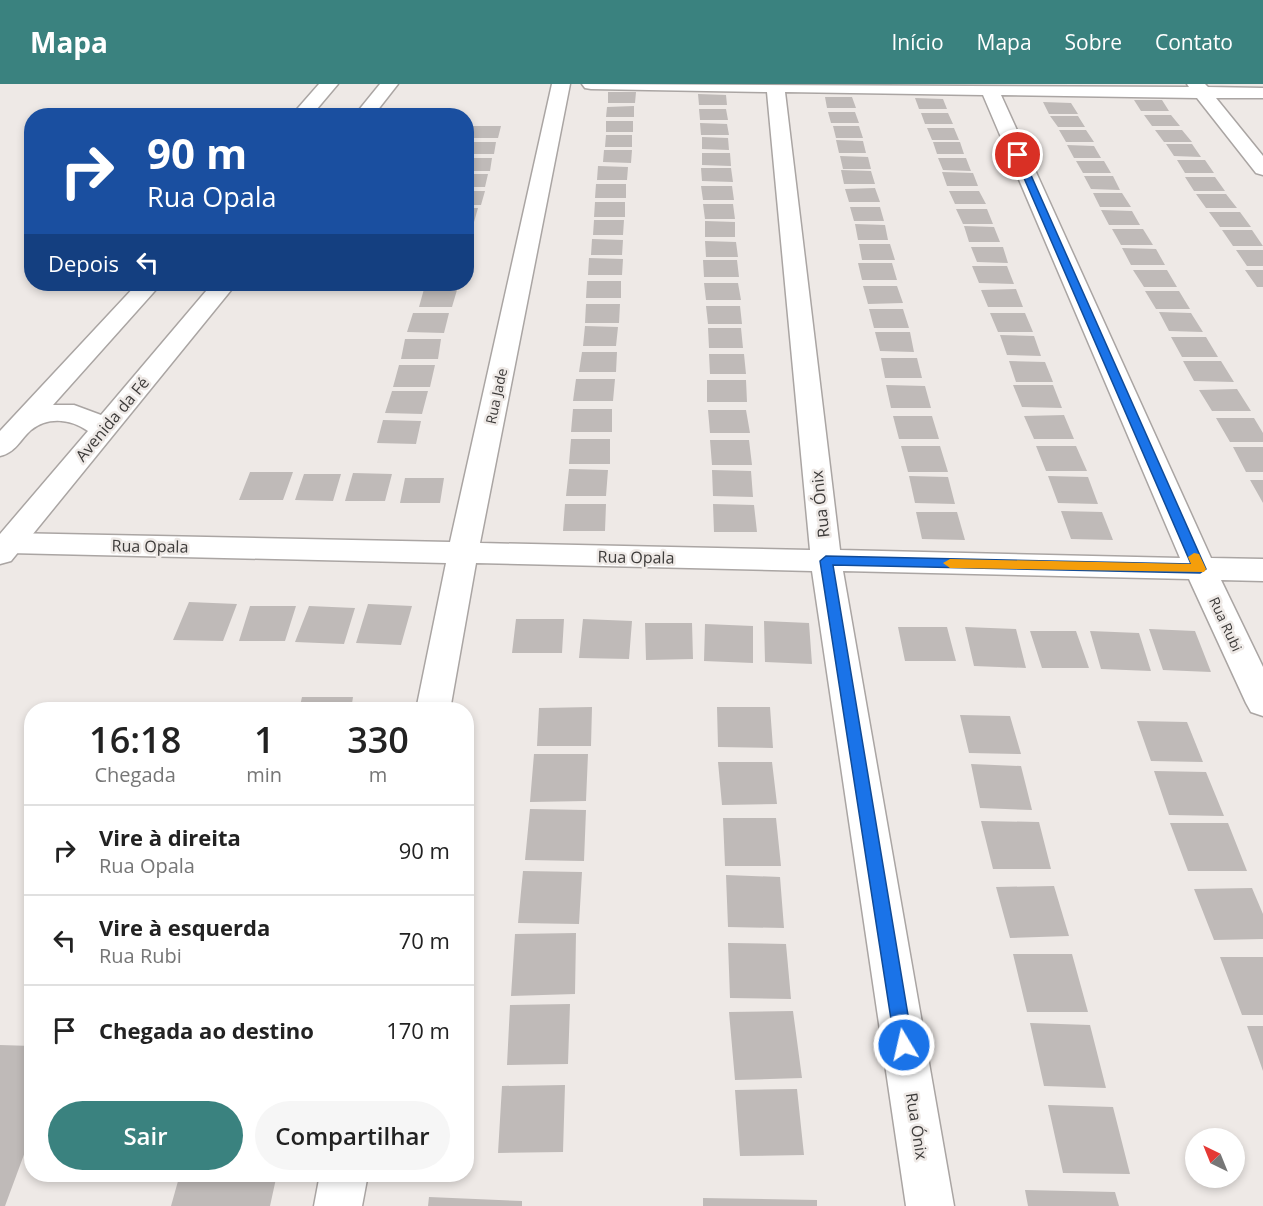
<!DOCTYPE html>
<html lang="pt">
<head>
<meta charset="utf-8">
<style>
	:root { --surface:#fff; --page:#f6f6f6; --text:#222; --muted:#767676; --line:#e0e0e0; --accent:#3a827f }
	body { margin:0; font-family:"Open Sans",sans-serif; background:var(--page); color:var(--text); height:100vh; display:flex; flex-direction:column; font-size:22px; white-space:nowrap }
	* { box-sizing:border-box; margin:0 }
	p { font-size:20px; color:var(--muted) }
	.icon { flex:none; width:33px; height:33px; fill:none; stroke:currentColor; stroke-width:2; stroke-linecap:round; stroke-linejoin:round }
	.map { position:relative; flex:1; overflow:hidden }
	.details { position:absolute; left:24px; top:618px; width:450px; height:480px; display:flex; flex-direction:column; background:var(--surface); border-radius:24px; box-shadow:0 3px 9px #0003 }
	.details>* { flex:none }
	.hud { position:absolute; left:24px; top:24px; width:450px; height:183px; border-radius:24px; box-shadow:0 3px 9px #0003; background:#1a4fa0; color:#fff; overflow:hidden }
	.needle { width:39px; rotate:317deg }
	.tools { position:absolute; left:1185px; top:1044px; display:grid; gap:12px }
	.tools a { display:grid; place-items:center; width:60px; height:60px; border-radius:50%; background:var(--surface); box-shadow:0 3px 9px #0003; font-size:30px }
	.pin { position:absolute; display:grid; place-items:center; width:51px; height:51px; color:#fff; margin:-26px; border:3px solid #fff; border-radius:50%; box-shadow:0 2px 6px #0007 }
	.me { position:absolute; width:66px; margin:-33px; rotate:351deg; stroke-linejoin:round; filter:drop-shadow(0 0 4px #0008) }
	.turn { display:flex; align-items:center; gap:21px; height:126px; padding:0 24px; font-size:27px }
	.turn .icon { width:78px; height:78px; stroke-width:2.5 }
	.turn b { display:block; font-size:42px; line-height:51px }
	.then { display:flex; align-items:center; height:57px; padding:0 24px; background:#0003; gap:12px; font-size:22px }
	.eta { display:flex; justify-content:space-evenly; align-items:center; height:102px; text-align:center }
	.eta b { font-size:36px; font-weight:600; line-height:42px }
	.primary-button { display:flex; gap:12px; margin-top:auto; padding:12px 24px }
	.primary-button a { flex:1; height:69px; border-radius:36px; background:var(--accent); color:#fff; font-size:24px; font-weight:600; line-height:69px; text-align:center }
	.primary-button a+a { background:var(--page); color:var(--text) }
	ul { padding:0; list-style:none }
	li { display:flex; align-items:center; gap:18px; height:90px; padding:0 24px; border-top:2px solid var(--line) }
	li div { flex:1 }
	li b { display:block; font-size:22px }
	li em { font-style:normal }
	header { display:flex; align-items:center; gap:36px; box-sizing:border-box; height:84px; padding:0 30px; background:var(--accent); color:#fff }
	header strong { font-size:28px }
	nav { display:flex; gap:33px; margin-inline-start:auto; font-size:21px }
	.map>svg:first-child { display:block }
</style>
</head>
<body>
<header>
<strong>Mapa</strong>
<nav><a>Início</a><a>Mapa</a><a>Sobre</a><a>Contato</a></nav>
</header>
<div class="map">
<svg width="1263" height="1122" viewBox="0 0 1263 1122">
	<rect width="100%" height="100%" fill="#eee9e6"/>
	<path fill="#bfbab8" d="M608 8H636L635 19H608Z
		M698 10 726 11 727 21H699Z
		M825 13H852L856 24H827Z
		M915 14 943 15 947 25H919Z
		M1134 16H1162L1169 27H1141Z
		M1043 18 1071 19 1078 30H1049Z
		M634 22V33H606L607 23Z
		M699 25H726L728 36H700Z
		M828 28H855L859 39H831Z
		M921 29H948L953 40H925Z
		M1144 31H1171L1180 42H1152Z
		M1050 32H1078L1085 43H1058Z
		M606 37H633V48H606Z
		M700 39 727 40 729 51H701Z
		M473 42H501L498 54H469Z
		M833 42H859L863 54H836Z
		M927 44H954L959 56H932Z
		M1059 46H1086L1094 58H1066Z
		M1155 46H1182L1192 58H1164Z
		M606 51H632V63H605Z
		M702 53 728 54 729 66 702 65Z
		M836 56 863 57 866 69H839Z
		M468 58H496L494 70H466Z
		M933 58H960L964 70H937Z
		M1166 60H1192L1201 73 1174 72Z
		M1067 61 1094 62 1101 74H1074Z
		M604 66H632L631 79 603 78Z
		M702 69H730L731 82 702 81Z
		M840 72 868 73 871 85H843Z
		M466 74H492L490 87H466Z
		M938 74H966L971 87 943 86Z
		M1177 76H1205L1214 89H1185Z
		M1076 77H1104L1111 89H1083Z
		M598 82 628 83 627 96H597Z
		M701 84H731L733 98 702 97Z
		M841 86 871 87 875 100H844Z
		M942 88 973 89 978 102H947Z
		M466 90H488L485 103H466Z
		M1084 92H1113L1120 106 1091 105Z
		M1185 93H1215L1225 107H1194Z
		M596 100H626V114H595Z
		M701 102H732L734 116H703Z
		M875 104 880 118H849L845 105Z
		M466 107H485L481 121H466Z
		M949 107H979L986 120H955Z
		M1093 109H1122L1131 123H1100Z
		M1196 110H1226L1237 124H1206Z
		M595 118H625V133H594Z
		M703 120H733L735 135H705Z
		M850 123H880L884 137H854Z
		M466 124H478L474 138H466Z
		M956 125H987L993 140H963Z
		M1101 126 1132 127 1140 141H1109Z
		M1209 128H1240L1251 143H1220Z
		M594 136H624L623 151H593Z
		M705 137 735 138V153H705Z
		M855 140 885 141 888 156H858Z
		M964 142 994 143 1000 158H969Z
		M1112 145H1143L1153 161H1121Z
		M1222 146H1252L1263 162H1233Z
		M592 155 623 156 622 171H591Z
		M705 157 736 158 738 173H706Z
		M859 160H890L895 176H862Z
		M971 163H1003L1008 179 977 178Z
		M1122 164 1156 165 1165 181H1131Z
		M1236 166H1263V182H1247Z
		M589 174 623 175 622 191H588Z
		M703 176H737L739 193H704Z
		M858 179H892L897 196H862Z
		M972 182H1007L1014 200 979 199Z
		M1133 186H1167L1177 203H1144Z
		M1245 186H1263V203H1257Z
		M587 197H621V214H586Z
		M704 199H738L741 216H706Z
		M863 202H897L903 219 868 220Z
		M424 205 457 206 452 223H419Z
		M1016 205 1023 223H988L981 206Z
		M1145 207H1179L1190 225H1156Z
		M586 220H620L619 239H585Z
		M706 222H740L742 240H708Z
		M869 225H903L909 244H874Z
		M1159 228 1191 229 1203 248 1169 247Z
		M413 229H449L444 249 407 248Z
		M990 229H1025L1033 248H998Z
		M585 242 618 243 616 262H583Z
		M708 244H741L743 264H709Z
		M875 248H910L914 268 880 267Z
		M1000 251 1034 252 1041 272 1007 271Z
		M1171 253H1206L1218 273H1182Z
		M405 255H441L438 275H401Z
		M582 268H617L616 288H579Z
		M709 270H744L746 290H710Z
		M881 274H917L922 294H885Z
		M1009 277 1045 278 1053 298H1016Z
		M1183 277H1221L1234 298 1194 297Z
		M399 281H435L430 303H393Z
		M576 295H615L613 317H573Z
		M707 296H746L747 318H707Z
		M886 301 925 302 931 324H891Z
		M1013 301H1053L1062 324 1022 323Z
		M1237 305 1251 327H1212L1199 306Z
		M392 307H428L422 330 385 329Z
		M573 325H612V348H571Z
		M708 326H746L750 349H710Z
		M1064 331 1074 355H1034L1024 332Z
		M893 332H932L939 355H899Z
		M1216 334H1254L1263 349V358H1230Z
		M383 336 421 337 416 360 377 359Z
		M571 355H610V380H569Z
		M710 356H749L752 381H712Z
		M901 362H940L948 388H908Z
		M1036 362H1076L1087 387H1046Z
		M1233 363H1263V388H1246Z
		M569 385 608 386 606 412H566Z
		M712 386 751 387 753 413 713 412Z
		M250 388H293L283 416H239Z
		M353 389 392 390 385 417H345Z
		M304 390H341L333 417 295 416Z
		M909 392 948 393 955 420 915 419Z
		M1048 392 1088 393 1098 420 1058 419Z
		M405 394H444L440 419H400Z
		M1250 396H1263V419Z
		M565 420H606L605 447H563Z
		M713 420 754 421 757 448H714Z
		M1061 427 1102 428 1113 456 1071 455Z
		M916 428H957L965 456 922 455Z
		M189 518 237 520 223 557 173 556Z
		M368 520 412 522 401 561 356 559Z
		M250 522H296L285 557H239Z
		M309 522 355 524 344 560 295 558Z
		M516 535H564L562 569H512Z
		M583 535 632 537 629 575 579 574Z
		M764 537 809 539 812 580 765 578Z
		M645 539H692L693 575 646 576Z
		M705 540 753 542V579L704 577Z
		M898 543H947L956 577H905Z
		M965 543 1016 545 1026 584 974 582Z
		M1149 545 1195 547 1211 588 1163 586Z
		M1030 547H1076L1089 584H1042Z
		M1090 547 1139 549 1151 587 1101 585Z
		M302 613H353L351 626H299Z
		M592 623 591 662H537L539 624Z
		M717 623H770L773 664 718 663Z
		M960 631 1010 632 1021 670 969 669Z
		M1137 637 1187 638 1203 678 1151 677Z
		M534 670H588L586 717 530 718Z
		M718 678H772L777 720 722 721Z
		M971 680 1021 682 1032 726 980 724Z
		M1154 687 1206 688 1224 732 1169 731Z
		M530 725 586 726 584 777 525 776Z
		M723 734H776L781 782H725Z
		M981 737 1039 738 1051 785H993Z
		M1170 739H1228L1247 787H1188Z
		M523 787 582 788 579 840 518 839Z
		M726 791 780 793 784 844 728 843Z
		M1054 802 1069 852 1010 854 996 803Z
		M1252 804 1263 830V855L1214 856 1194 805Z
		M576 849 575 910 511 912 515 850Z
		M728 859 786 860 791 915 730 914Z
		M1013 870H1072L1088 928H1027Z
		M1220 873H1263V931H1242Z
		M570 920 568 980 507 981 510 921Z
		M793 927 802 994 735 996 729 928Z
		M1030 939 1090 941 1106 1004 1044 1002Z
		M1247 942H1263V987Z
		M0 961 32 962V1049L5 1122H0Z
		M565 1001 563 1068 498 1069 502 1002Z
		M797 1005 804 1071 740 1072 735 1006Z
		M1048 1021 1113 1023 1130 1090 1063 1089Z
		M180 1090H277L270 1122H171Z
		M1025 1106 1115 1108 1119 1122H1028Z
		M429 1113 522 1117V1122H428Z
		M703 1114 817 1116V1122H703Z"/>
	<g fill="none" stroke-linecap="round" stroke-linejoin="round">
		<g stroke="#aaa5a3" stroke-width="3">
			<path id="street" d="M552 0H570L480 459 810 466 767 8 591 5 585 4 582 0 1189 3 1187 0H1205L1208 3 1263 4V14H1216L1263 72V91L1256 89 1197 14 1001 11 1211 474 1263 475V497L1221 496 1263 583V632L1251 628 1246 619 1189 495 843 487 954 1122H906L812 487 476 479 450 626H416L446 479 9 469 0 467V451L9 449 450 458ZM785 8 983 11 1180 474 840 466Z
				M320 1090H368L362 1122H314Z"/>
		</g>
		<g stroke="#aaa5a3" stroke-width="3">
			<path id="secondary" d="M319 0H338L311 32H291Z
				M380 0H398L373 32H354Z
				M137 200H161L53 321H74L101 331 212 200H236L11 477 0 480V450L88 347C71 335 48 332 31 346 20 356 15 369 0 372V347Z"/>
		</g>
		<use href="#street" fill="#fff" fill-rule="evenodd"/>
		<use href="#secondary" fill="#fff" fill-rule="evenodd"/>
	</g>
	<path fill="#1a73e8" stroke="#114b97" stroke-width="1.5" d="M1018 68 1022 71 1206 485 1200 489 833 481 913 961 911 967 904 970 898 967 895 961 820 477 826 472 1191 480 1014 71Z"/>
	<path fill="#f59e0b" d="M1194 469 1199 470 1206 485 1204 488 950 484 943 479 950 475 1191 480 1188 473Z"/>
	<g text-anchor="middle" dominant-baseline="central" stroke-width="5" stroke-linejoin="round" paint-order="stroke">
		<g font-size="14" fill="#3d3b3a" stroke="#eee9e6">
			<text transform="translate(496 312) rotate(-78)">Rua Jade</text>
			<text transform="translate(1226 540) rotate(65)">Rua Rubi</text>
		</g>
		<g font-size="16" fill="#3d3b3a" stroke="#eee9e6">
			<text transform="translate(112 335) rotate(-50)">Avenida da Fé</text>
			<text transform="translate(820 420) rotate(-96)">Rua Ónix</text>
			<text transform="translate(150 462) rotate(1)">Rua Opala</text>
			<text transform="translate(636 473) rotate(1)">Rua Opala</text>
			<text transform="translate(917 1042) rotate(81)">Rua Ónix</text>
		</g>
	</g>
</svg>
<div class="tools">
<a><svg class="needle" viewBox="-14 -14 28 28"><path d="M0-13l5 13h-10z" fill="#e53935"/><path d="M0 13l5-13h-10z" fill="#767676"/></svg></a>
</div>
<div class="pin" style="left:1018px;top:71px;background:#d93025"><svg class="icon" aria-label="arrive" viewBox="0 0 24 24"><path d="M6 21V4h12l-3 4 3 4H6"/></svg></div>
<svg class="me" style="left:904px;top:961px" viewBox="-20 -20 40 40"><circle r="17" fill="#1a73e8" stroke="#fff" stroke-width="3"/><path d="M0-11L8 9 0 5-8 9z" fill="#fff"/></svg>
<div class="hud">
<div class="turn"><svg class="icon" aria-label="right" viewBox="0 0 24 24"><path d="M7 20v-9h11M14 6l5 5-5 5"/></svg><div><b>90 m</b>Rua Opala</div></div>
<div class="then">Depois<svg class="icon" aria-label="left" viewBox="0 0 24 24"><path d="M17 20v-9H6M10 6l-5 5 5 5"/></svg></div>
</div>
<section class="details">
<div class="eta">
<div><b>16:18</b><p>Chegada</p></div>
<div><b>1</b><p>min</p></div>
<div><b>330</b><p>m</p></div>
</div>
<ul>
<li><svg class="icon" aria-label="right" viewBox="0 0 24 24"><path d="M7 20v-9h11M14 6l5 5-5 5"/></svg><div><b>Vire à direita</b><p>Rua Opala</p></div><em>90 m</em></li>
<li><svg class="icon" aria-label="left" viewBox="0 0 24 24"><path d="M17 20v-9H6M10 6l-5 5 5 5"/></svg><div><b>Vire à esquerda</b><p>Rua Rubi</p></div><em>70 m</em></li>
<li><svg class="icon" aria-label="arrive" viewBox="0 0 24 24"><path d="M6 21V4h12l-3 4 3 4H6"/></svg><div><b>Chegada ao destino</b></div><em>170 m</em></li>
</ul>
<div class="primary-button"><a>Sair</a><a>Compartilhar</a></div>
</section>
</div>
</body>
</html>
